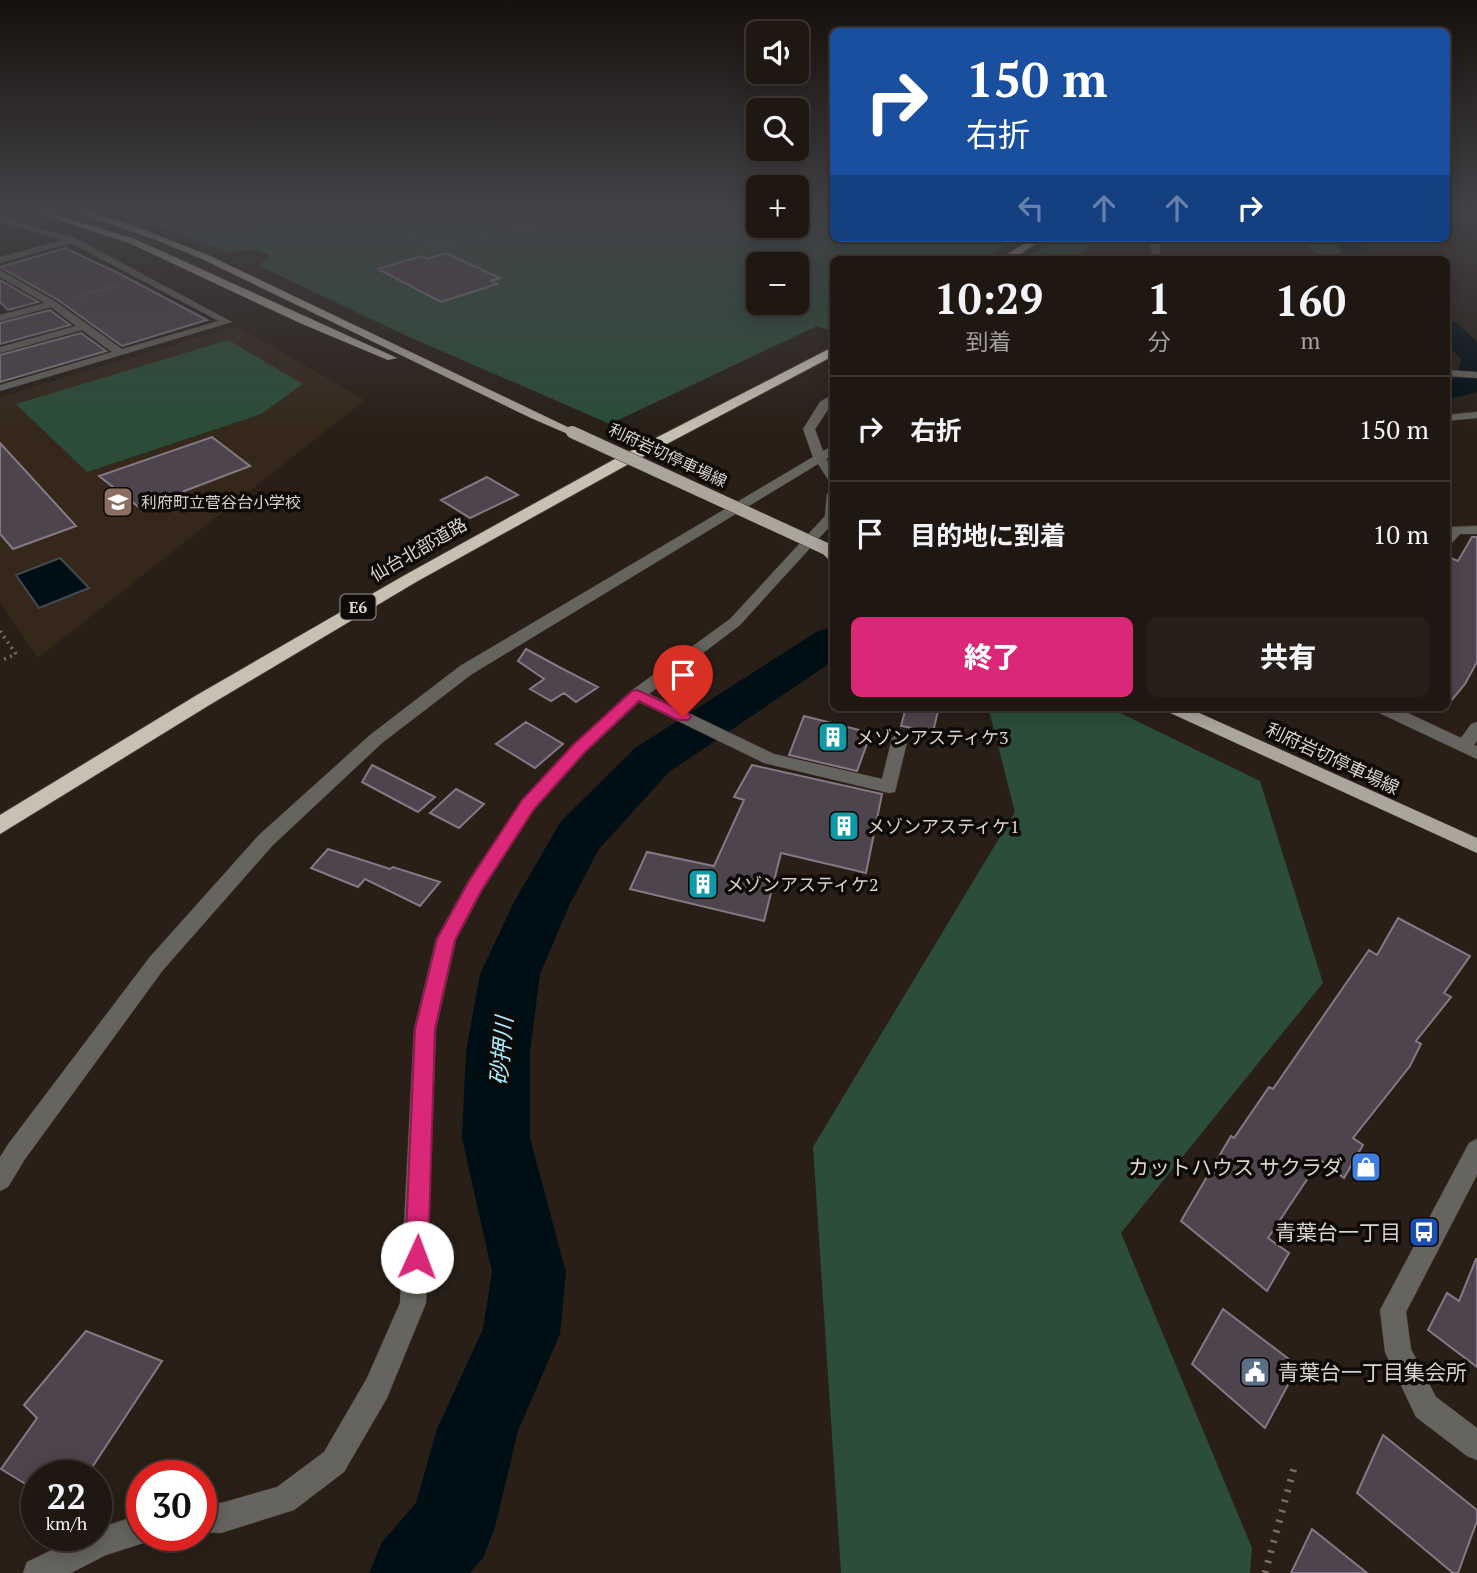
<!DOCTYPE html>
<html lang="ja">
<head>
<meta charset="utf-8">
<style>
	:root { --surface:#1f1711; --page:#27201a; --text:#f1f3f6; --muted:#a19f9f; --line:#3c3631; --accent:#db2777 }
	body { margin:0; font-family:"PT Serif","Noto Sans JP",serif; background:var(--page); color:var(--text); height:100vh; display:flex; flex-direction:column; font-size:26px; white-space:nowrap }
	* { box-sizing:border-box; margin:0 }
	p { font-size:23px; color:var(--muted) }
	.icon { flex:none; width:38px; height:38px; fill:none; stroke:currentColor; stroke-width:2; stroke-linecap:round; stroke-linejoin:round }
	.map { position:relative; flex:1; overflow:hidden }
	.details { position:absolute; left:830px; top:256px; width:620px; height:455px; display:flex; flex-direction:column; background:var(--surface); border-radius:10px; box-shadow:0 4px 18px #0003,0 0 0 2px var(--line) }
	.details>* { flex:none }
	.banner { position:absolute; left:830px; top:28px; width:620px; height:214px; border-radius:10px; box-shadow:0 4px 18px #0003,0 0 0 2px var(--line); background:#1a4fa0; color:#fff; overflow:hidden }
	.tools { position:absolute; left:746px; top:21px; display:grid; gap:14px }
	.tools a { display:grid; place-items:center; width:63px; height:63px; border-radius:10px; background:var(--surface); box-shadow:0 4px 18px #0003,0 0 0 2px var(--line); font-size:35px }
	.speed { position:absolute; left:21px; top:1460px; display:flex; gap:14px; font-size:35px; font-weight:700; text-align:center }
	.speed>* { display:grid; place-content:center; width:91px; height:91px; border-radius:50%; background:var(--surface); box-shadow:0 4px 18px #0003,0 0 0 2px var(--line); line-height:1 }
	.speed small { font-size:18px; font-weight:400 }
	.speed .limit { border:10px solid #d22; background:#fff; color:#111 }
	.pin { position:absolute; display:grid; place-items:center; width:60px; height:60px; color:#fff; margin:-72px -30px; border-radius:50% 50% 50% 0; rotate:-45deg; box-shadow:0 0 7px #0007 }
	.pin .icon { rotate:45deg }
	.me { position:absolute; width:77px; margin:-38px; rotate:2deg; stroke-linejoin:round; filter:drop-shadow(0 0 5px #0008) }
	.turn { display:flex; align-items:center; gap:24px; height:147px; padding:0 21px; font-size:32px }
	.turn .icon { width:91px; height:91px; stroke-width:2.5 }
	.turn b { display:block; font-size:49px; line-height:60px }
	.lanes { display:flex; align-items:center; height:66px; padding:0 21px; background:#0003; justify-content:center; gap:35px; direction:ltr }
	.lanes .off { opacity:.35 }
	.eta { display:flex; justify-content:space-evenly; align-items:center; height:119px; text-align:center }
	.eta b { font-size:42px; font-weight:800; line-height:49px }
	.action { display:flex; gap:14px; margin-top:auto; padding:14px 21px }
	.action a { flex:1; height:80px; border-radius:10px; background:var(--accent); color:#fff; font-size:28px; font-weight:800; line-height:80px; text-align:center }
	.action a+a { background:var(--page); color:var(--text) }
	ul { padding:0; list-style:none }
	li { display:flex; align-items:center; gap:21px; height:105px; padding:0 21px; border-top:2px solid var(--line) }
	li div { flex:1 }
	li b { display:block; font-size:26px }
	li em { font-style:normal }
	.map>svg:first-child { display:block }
</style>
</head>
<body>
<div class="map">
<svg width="1477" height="1573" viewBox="0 0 1477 1573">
	<rect width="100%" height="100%" fill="#291f17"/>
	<path fill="#35281b" d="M236 326 365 400 38 658 0 603V397Z"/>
	<path fill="#2b4d39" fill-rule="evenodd" d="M115 211H758V226H796V211H833V238H1021L981 259H833V332L817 326 610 424 400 333 258 265 272 256 255 249 228 252ZM758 264H796V303H758Z
		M1061 238H1098L1078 256 1083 259H1023Z
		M1300 238H1333L1344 259H1322Z
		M228 340 303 384 261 414 87 472 16 404Z
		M988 707H1108L1260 781 1323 983 1121 1233 1252 1548 1250 1573H841L813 1147 1015 812Z"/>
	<path fill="#000f15" stroke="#414a4c" stroke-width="2" d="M60 558 89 588 39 608 16 575Z"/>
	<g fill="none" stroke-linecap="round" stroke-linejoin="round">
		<path fill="#000f15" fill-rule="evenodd" d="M1338 238H1362L1366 250 1374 259H1347L1342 252Z
			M1446 319 1456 322 1477 342V392L1446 400V381L1457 377 1461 359 1446 344Z
			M833 627V661L669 772 599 849 569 906 540 974 530 1052V1138L566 1272 560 1334 518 1431 495 1527 483 1558 470 1573H369L382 1542 416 1503 437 1429 483 1329 492 1272 462 1138 466 1052 480 974 514 902 561 821 635 748 818 631Z"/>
	</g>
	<path fill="#4e444e" stroke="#847984" stroke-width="2" d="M65 248 120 274 207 320 122 346 58 300 0 267Z
		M446 253 500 278 491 281 497 284 441 302 378 269 422 256 427 259Z
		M0 280 38 302 8 310 0 302Z
		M50 310 70 325 0 344V323Z
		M81 333 106 351 0 382V355Z
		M212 437 250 466 140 508 99 476Z
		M0 443 76 526 13 549 0 534Z
		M487 477 518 495 470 518 441 500Z
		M1472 537H1477V662L1465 684 1446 707V556L1458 561Z
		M526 649 561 668 598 687 576 702 564 693 551 701 530 689 544 679 518 661Z
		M906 707H939L933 732 901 726Z
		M804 716 871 733 857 771 789 755Z
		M526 722 563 744 535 768 496 744Z
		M372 765 435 797 418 812 362 782Z
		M752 765 882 794 866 873 781 853 764 921 630 889 647 852 714 866 744 800 734 797Z
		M456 789 484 804 459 828 430 813Z
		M328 849 390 869 393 867 440 882 420 906 365 879 358 887 311 868Z
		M1398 918 1470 956 1444 993 1451 997 1416 1041 1421 1044 1410 1066 1353 1138 1363 1145 1344 1178 1320 1160 1268 1238 1289 1253 1267 1291 1181 1221 1231 1136 1234 1138 1269 1087 1273 1089 1369 950 1377 955Z
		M1476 1259H1477V1367L1428 1330 1447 1293 1459 1301Z
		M1223 1309 1298 1366 1265 1428 1192 1364Z
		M86 1331 162 1361 87 1475H37V1491L1 1469 37 1418 24 1405Z
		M1383 1435 1477 1510V1521L1458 1573H1453L1357 1493Z
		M1312 1529 1367 1573H1291Z"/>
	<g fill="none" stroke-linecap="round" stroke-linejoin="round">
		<g stroke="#453c34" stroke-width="1">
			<path id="minor" d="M0 217 75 238 232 322 0 391V385L112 352 82 330 0 353V347L76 326 51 307 0 321V315L45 303 0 277V270L56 302 122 349 219 321 71 243 0 263V257L63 240 0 222Z
				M1150 238H1158L1161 259H1153Z
				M1446 370 1477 372V378L1446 376Z
				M833 394V402L815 429 823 451 833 446V455L826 459 833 469V482L829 481 818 464 472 674 382 743 273 845 163 970 25 1159 8 1187 0 1191V1157L9 1143 149 958 259 835 370 735 460 666 813 457 803 429 820 402Z
				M1477 412V418L1446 421V415Z
				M833 490V523L740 625 649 694 774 754 882 779 892 738 900 732 906 734 908 738 895 792 889 793 764 763 639 702 586 752 534 810 482 891 456 940 436 1029 426 1303 387 1398 344 1472 294 1510 221 1533 201 1532V1502L221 1503 277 1487 324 1452 367 1378 400 1303 414 1029 436 939 468 881 522 800 574 744 631 691 730 619 825 516 827 494Z
				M1477 526V534H1460L1451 544 1446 545V534L1451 527Z
				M1373 707H1395L1461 738 1471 724 1477 722V741L1474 745 1477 746V759L1375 711Z
				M1477 1139V1175L1406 1312 1411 1349 1436 1397 1477 1428V1460L1467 1456 1416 1417 1385 1352 1380 1310 1469 1143Z
				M142 1514V1535H155L153 1540 106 1555 71 1573H23L27 1562 83 1535H96V1529Z"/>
		</g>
		<g stroke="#453c34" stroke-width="1">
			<path id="major" d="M30 211H42L135 239 397 358 388 360 300 323 129 243Z
				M72 211H84L131 225 208 255 578 432 568 434 531 418 202 259 151 238Z
				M1164 707H1186L1477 838V853L1166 711Z"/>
		</g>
		<g stroke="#453c34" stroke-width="2">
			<path id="highway" d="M1033 238H1045L1012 259H1000Z
				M833 347V356L625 466 416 582 211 704 0 834V815L197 695 405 575 615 459Z"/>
		</g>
		<path stroke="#756d66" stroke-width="2.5" stroke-dasharray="1 2.5" stroke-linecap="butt" d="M402 233 430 244 506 234 586 211
			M431 245 481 267
			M74 298 119 285"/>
		<path stroke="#756d66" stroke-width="3.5" stroke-dasharray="2 4.5" stroke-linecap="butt" d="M0 631 16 654 0 661"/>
		<path stroke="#756d66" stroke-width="7" stroke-dasharray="2.5 8" stroke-linecap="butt" d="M1265 1573 1294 1468"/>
		<use href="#minor" fill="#66645e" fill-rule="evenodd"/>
		<use href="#major" fill="#aba69b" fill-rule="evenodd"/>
		<use href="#highway" fill="#c7c1b3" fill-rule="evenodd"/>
		<g stroke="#453c34" stroke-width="13" stroke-linecap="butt">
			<path id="major-bridge-far1" d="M572 432 833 552"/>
		</g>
		<g stroke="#453c34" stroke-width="18" stroke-linecap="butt">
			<path id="major-bridge" d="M831 551 833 552"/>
		</g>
		<use href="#major-bridge-far1" stroke="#aba69b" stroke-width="12"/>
		<use href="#major-bridge" stroke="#aba69b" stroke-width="16"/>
	</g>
	<linearGradient id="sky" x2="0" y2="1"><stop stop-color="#17110d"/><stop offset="0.49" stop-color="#434247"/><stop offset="1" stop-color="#434247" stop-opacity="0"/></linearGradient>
	<rect width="1477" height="431" fill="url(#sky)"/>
	<path fill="#db2777" stroke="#8e194d" stroke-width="2" d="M637 690 688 713 691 717 688 720H678L639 701 585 752 534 809 481 891 455 940 435 1029 428 1257 425 1266 417 1269 409 1266 405 1257 415 1029 437 939 469 881 522 800 574 744 632 691Z"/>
	<defs>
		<g id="school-square" transform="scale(1.575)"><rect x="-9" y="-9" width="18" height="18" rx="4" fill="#8d6e63" stroke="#0e0a07"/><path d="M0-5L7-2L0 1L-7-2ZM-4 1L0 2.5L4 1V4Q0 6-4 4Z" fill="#fff"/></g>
		<g id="building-square" transform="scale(1.575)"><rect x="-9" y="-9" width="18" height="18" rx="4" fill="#0f9aa8" stroke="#0e0a07"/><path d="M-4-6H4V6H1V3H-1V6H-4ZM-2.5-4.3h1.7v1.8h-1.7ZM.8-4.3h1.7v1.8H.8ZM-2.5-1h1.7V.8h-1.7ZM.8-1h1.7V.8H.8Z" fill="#fff"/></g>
		<g id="shop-square" transform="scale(1.575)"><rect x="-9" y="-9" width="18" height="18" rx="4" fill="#3f7fe0" stroke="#0e0a07"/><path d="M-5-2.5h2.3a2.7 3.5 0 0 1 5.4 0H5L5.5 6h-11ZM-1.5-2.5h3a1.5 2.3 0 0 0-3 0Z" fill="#fff"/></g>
		<g id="bus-square" transform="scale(1.575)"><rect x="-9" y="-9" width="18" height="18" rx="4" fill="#1a4fb4" stroke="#0e0a07"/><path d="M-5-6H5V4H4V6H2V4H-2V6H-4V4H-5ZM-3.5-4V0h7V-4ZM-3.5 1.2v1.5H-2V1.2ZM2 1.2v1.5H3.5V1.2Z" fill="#fff"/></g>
		<g id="civic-square" transform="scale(1.575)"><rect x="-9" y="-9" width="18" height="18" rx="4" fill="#5c6f8a" stroke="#0e0a07"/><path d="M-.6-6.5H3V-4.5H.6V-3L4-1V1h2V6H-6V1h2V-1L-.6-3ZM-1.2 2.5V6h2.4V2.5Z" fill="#fff"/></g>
	</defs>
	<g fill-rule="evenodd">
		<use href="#school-square" x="118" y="502"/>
		<use href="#building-square" x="833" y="737"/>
		<use href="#building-square" x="844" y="826"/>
		<use href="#building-square" x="703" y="884"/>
		<use href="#shop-square" x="1366" y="1167"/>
		<use href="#bus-square" x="1424" y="1232"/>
		<use href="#civic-square" x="1255" y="1372"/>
	</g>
	<g text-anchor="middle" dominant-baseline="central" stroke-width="7" stroke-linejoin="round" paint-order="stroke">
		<g font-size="16" fill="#d9d3cd" stroke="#0e0a07">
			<text transform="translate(668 455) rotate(25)">利府岩切停車場線</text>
		</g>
		<g font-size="16" fill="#d9d3cd" stroke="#0e0a07" text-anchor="start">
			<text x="141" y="502">利府町立菅谷台小学校</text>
		</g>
		<rect fill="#0e0a07" stroke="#9c9792" stroke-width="2" x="340.5" y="594.5" width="35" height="25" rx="5"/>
		<g font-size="16" font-weight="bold" fill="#d9d3cd">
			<text x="358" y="607">E6</text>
		</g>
		<g font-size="18" fill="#d9d3cd" stroke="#0e0a07">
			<text transform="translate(418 549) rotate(-30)">仙台北部道路</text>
			<text transform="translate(1333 758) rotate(25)">利府岩切停車場線</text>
		</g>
		<g font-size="18" fill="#d9d3cd" stroke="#0e0a07" text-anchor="start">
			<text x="856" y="737">メゾンアスティケ3</text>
			<text x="867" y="826">メゾンアスティケ1</text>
			<text x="726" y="884">メゾンアスティケ2</text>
		</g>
		<g font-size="21" fill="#d9d3cd" stroke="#0e0a07" text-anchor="end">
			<text x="1343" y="1167">カットハウス サクラダ</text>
			<text x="1401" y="1232">青葉台一丁目</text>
			<text x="1278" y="1372" text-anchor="start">青葉台一丁目集会所</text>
		</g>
		<g font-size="23" font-style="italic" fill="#a8e9fc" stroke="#0e0a07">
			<text transform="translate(501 1051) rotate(-85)">砂押川</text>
		</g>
	</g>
</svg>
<div class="tools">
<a><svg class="icon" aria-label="sound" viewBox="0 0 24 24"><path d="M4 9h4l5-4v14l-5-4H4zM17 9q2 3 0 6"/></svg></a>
<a><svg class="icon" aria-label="search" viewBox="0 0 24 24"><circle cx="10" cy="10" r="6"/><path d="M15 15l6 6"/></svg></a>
<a>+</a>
<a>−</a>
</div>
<div class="speed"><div>22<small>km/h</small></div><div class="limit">30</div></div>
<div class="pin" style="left:683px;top:717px;background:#d93025"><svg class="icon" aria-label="arrive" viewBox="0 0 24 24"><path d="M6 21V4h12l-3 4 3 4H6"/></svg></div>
<svg class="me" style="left:417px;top:1257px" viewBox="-20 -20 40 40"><circle r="19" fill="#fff"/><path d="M0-13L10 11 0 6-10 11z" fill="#db2777"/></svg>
<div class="banner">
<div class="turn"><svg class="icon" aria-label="right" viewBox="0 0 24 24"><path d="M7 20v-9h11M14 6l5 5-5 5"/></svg><div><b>150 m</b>右折</div></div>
<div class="lanes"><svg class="icon off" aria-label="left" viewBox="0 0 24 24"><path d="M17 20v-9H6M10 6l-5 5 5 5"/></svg><svg class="icon off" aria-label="ahead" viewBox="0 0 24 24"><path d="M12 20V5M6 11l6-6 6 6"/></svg><svg class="icon off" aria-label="ahead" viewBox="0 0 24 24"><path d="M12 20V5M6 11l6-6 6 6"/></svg><svg class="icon" aria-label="right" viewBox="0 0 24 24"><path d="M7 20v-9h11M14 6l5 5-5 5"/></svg></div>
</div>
<section class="details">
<div class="eta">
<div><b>10:29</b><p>到着</p></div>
<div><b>1</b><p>分</p></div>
<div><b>160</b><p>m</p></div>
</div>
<ul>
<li><svg class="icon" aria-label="right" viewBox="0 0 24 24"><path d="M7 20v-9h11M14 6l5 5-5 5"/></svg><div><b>右折</b></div><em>150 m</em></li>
<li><svg class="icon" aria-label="arrive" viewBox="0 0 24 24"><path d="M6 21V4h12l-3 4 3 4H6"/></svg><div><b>目的地に到着</b></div><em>10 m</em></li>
</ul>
<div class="action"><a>終了</a><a>共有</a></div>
</section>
</div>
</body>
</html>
